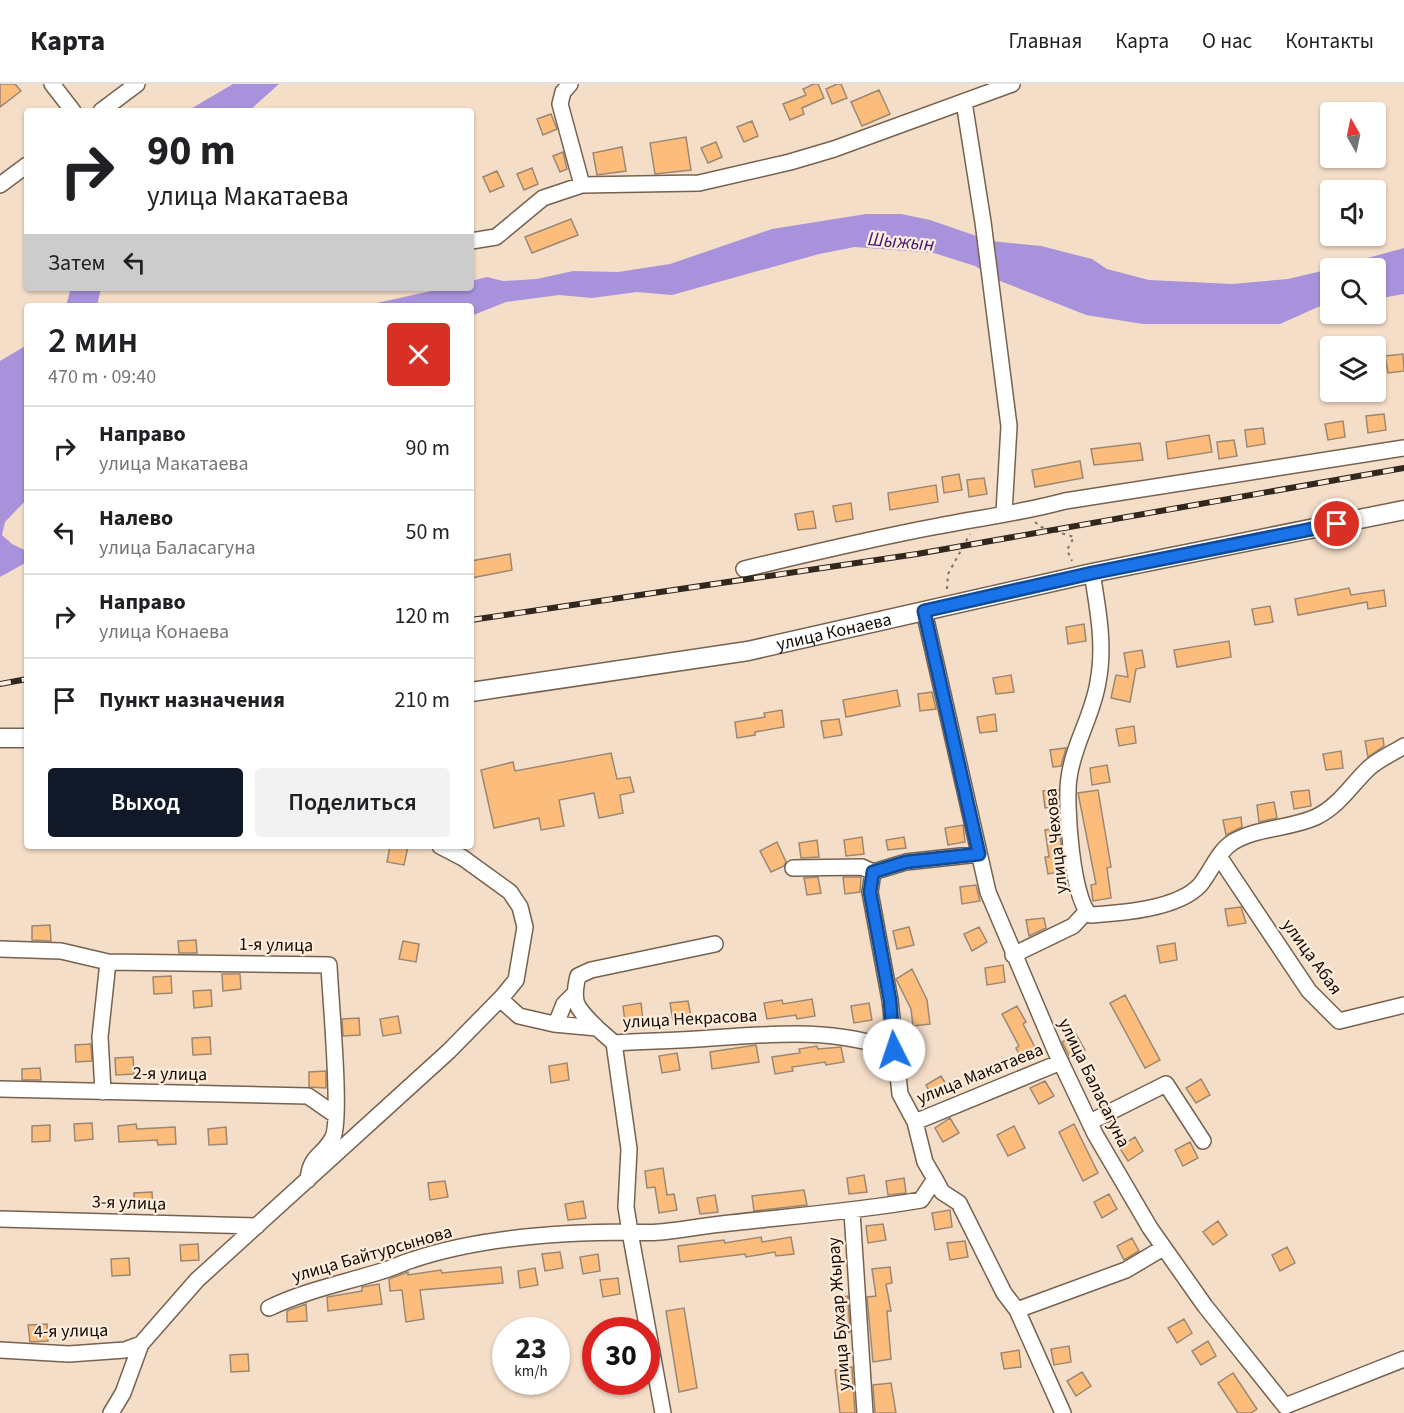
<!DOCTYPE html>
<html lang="ru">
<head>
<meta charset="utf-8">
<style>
	:root { --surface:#fff; --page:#f2f2f2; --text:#202124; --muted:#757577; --line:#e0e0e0; --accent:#111827 }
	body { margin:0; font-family:"Source Sans 3",sans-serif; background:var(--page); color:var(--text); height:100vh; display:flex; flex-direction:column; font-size:22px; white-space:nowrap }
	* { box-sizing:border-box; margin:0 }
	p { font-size:20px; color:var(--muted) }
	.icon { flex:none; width:33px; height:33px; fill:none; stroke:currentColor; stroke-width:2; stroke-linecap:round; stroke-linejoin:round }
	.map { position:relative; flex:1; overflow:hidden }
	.side { position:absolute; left:24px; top:219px; width:450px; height:546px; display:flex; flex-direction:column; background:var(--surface); border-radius:6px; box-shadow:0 2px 4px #0004 }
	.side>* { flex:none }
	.top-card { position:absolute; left:24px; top:24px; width:450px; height:183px; border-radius:6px; box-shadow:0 2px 4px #0004; background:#fff; color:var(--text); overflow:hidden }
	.needle { width:39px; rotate:351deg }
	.buttons { position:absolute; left:1320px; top:18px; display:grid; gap:12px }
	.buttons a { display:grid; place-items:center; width:66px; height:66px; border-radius:6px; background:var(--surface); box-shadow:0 2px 4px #0004; font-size:30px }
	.speed { position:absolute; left:492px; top:1233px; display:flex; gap:12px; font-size:30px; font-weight:700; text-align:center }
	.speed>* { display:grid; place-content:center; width:78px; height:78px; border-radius:50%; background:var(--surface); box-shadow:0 2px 4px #0004; line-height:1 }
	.speed small { font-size:15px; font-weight:400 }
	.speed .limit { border:9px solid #d22; background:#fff; color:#111 }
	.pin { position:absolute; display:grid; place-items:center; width:51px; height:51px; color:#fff; margin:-26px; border:3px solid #fff; border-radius:50%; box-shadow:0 2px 6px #0007 }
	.me { position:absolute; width:66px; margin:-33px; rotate:356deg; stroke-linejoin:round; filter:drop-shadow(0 0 4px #0008) }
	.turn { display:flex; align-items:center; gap:21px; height:126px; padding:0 24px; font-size:27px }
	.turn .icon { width:78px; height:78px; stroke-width:2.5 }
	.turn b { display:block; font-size:42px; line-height:51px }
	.then { display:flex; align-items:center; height:57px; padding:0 24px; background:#0003; gap:12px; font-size:22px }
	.round { display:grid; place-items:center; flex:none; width:63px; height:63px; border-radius:6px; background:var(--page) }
	.headline { display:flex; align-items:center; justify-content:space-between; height:102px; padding:0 24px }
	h1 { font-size:36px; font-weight:600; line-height:45px }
	.action { display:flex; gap:12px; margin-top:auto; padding:12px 24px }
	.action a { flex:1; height:69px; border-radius:6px; background:var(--accent); color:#fff; font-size:24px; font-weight:600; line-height:69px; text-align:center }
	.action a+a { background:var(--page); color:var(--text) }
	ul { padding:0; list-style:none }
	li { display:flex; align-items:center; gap:18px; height:84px; padding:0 24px; border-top:2px solid var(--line) }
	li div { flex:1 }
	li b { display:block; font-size:22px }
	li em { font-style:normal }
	header { display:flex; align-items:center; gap:36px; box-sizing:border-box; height:84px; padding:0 30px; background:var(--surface); border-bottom:2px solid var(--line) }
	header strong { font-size:28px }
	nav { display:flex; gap:33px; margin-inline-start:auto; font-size:21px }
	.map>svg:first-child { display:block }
</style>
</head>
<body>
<header>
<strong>Карта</strong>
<nav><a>Главная</a><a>Карта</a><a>О нас</a><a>Контакты</a></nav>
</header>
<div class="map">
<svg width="1404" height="1329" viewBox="0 0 1404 1329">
	<rect width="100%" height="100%" fill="#f5dec8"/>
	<path fill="#a992dc" d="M233 0H279L249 27H187Z
		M866 130H901L930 136 991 157 1041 162 1092 175 1107 185 1149 196 1232 200 1288 195 1330 185V221L1318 223 1280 240H1143L1086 231 1000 197 975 182 934 169 855 163 819 170 672 211 637 208 592 214 559 211 506 218 471 232V222H363L445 204H471V197L487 193 503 197 537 195 573 187 618 188 670 180 772 145Z
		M1404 164V210L1376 215V184H1331Z
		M71 204H101L97 222H66Z
		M27 261V415L5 438 2 451 12 460 27 467V478L0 493V277Z"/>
	<path fill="#fcbd7c" stroke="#9c8773" stroke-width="1.5" d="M0 0H15L21 7 0 23Z
		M814 0H818L824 14 802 24 804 30 790 36 783 20 806 11 803 5Z
		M837 0H841L847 14 832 20 826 5Z
		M879 6 890 30 862 42 851 18Z
		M551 30 557 45 543 51 537 35Z
		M752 37 758 52 744 58 737 43Z
		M686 53 691 86 655 90 650 59Z
		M716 58 722 73 708 79 701 64Z
		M622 63 626 87 597 91 593 69Z
		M563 68 567 85 560 88 553 72Z
		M532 84 538 100 524 106 517 90Z
		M497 87 504 102 490 108 483 93Z
		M571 135 578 151 532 169 525 153Z
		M1403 270 1404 287 1388 289 1385 272Z
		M1384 330 1386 346 1368 349 1366 332Z
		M1343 337 1345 353 1328 356 1325 340Z
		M1263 344 1265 360 1247 363 1245 346Z
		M1209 351 1212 368 1168 375 1166 358Z
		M1234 356 1237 372 1219 375 1217 358Z
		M1140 359 1143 376 1094 381 1091 365Z
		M1080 377 1083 394 1035 403 1032 386Z
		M959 390 962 406 944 409 942 393Z
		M984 394 987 410 969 413 967 396Z
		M936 401 938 418 890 426 888 409Z
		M851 419 853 435 836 438 833 422Z
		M813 427 816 444 798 446 795 430Z
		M510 470 512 486 471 494V477Z
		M1349 504 1351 511 1384 506 1386 522 1368 525 1367 518 1298 531 1295 515Z
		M1270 522 1273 538 1255 541 1252 525Z
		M1084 540 1086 557 1068 560 1066 543Z
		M1229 557 1231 573 1177 583 1174 566Z
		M1142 566 1145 583 1136 585 1130 618 1111 614 1116 591 1128 593 1124 569Z
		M1011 591 1014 608 996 610 993 594Z
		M897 606 900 622 846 633 843 616Z
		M932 608 936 625 920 627 918 610Z
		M782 626 784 643 755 648V651L737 654 735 638 765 633 764 629Z
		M995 630 997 647 980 649 977 633Z
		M839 635 842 651 824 654 821 637Z
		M1134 642 1136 659 1119 662 1116 645Z
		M1383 654 1384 662 1368 673 1365 657Z
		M1066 664 1061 682 1053 683 1050 666Z
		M1341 667 1343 684 1326 686 1323 670Z
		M611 669 617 695 630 693 634 708 620 711 623 729 599 734 594 709 559 716 564 742 541 746 539 734 494 744 481 686 513 678 515 687Z
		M1107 681 1110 698 1092 701 1090 684Z
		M1058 705V722L1045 724 1043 707Z
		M1098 706 1111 783 1107 784 1111 814 1093 817 1091 801 1096 800 1078 709Z
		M1309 706 1311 722 1294 725 1291 708Z
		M1274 718 1277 734 1259 738 1257 721Z
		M1241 733 1242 743 1226 751 1223 736Z
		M963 741 965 758 948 761 945 744Z
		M1059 744 1065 787 1048 790 1045 773H1049L1045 746Z
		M862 753 864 770 846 772 844 756Z
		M904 753 906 764 888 766 886 756Z
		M817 756 819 773 801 774 799 759Z
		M777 758 786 778 784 782 771 788 760 767Z
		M390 762 408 763 404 781 387 778Z
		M818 793 821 809 807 811 804 794Z
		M843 793H861L860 808 845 810Z
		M976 801 980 817 962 820 960 803Z
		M1241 823 1246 839 1228 842 1225 825Z
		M1044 834 1046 844 1029 852 1026 836Z
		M50 841 51 857 32 856V842Z
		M909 843 914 861 897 865 893 847Z
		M979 843 987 858 972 867 964 850Z
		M196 856 197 869H179L178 857Z
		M403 857 419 860 416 878 399 875Z
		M1175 859 1177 876 1160 879 1157 862Z
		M1003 881 1005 898 987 901 985 884Z
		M912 885 927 916 930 940 913 942 911 925 896 895Z
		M222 890H240L241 905 223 907Z
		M171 892 172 909 154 910 153 893Z
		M211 906 212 922 194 924 193 907Z
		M1125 911 1160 976 1145 984 1110 919Z
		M812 915 815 932 797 935 796 931 767 935 764 919 782 916 783 920Z
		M688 917 691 933 673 936 670 919Z
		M641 919 643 936 625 938 623 922Z
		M869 919 872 936 854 939 851 922Z
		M1017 922 1026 938 1023 940 1039 971 1024 979 1016 964 1019 962 1002 930Z
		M398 932 401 949 383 952 380 935Z
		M359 934 360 951 343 952 342 935Z
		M1076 950 1085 966 1070 974 1062 958Z
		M210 953 211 970 193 971 192 954Z
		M91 960 92 977 76 978 75 961Z
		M756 961 759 978 712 985 710 968Z
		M817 962 818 965 841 963 844 978 826 981 825 978 792 983 793 987 775 990 772 973 800 969 799 965Z
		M677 969 680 986 662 989 659 972Z
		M133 973 134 990 116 991 115 974Z
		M567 979 569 996 551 999 549 982Z
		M40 984 41 996H22V985Z
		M326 987V1004L309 1003V988Z
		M941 992 950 1007 934 1016 926 1001Z
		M1201 995 1210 1011 1196 1019 1186 1004Z
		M1045 997 1054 1012 1039 1020 1030 1004Z
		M950 1034 959 1049 943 1058 935 1044Z
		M92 1039 93 1055 75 1057 74 1040Z
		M136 1040 137 1045 175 1043 176 1060 158 1061 157 1056 119 1058 118 1042Z
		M1074 1040 1098 1089 1083 1097 1059 1048Z
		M50 1041V1057L32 1058V1042Z
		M1014 1042 1025 1064 1008 1072 997 1051Z
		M226 1043 227 1060 209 1061 208 1045Z
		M1135 1053 1143 1067 1128 1077 1119 1063Z
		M1190 1058 1198 1074 1183 1082 1175 1066Z
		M663 1084 667 1111 674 1110 677 1126 659 1129 655 1103 647 1104 645 1087Z
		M864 1091 867 1108 849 1110 847 1094Z
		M904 1094 906 1109 888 1111 886 1097Z
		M445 1097 448 1113 430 1116 428 1099Z
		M804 1106 807 1121 754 1127 752 1112Z
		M152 1108 153 1125 135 1126 134 1109Z
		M1109 1110 1117 1125 1102 1134 1094 1118Z
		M715 1111 718 1128 700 1130 697 1114Z
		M583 1117 586 1134 568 1136 565 1120Z
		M950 1126 952 1143 935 1146 932 1129Z
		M1218 1137 1227 1151 1213 1161 1203 1148Z
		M883 1140 886 1156 868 1159 866 1142Z
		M761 1153 762 1158 791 1153 794 1170 776 1172 775 1168 746 1173 745 1170 680 1178 678 1162 724 1156 725 1159Z
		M1132 1154 1139 1167 1124 1176 1117 1162Z
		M965 1157 968 1173 950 1176 947 1159Z
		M198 1160 199 1176 181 1177 180 1161Z
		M1287 1163 1295 1179 1280 1187 1272 1171Z
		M560 1168 563 1184 545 1187 542 1170Z
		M598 1170 600 1187 583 1190 580 1173Z
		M129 1174 130 1191 112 1192 111 1175Z
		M501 1183 503 1199 420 1206 424 1235 406 1238 402 1206 390 1207 389 1195 408 1188V1191L441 1186 442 1189Z
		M890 1183 892 1199 886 1200 891 1227H887L891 1275 873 1278 867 1213 876 1212 872 1185Z
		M535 1184 538 1201 520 1204 518 1187Z
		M618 1194 620 1210 603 1213 600 1196Z
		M379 1200 382 1220 328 1227 327 1213 362 1207V1203Z
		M848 1212 850 1248 838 1250 835 1214Z
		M306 1220 307 1237 287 1238V1227Z
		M684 1224 697 1304 679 1308 666 1227Z
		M1184 1235 1192 1249 1177 1259 1168 1244Z
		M47 1240 48 1257 30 1258 28 1241Z
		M1208 1257 1216 1272 1201 1281 1192 1267Z
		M1069 1262 1071 1278 1054 1281 1051 1265Z
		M1019 1266 1021 1283 1004 1285 1001 1269Z
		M248 1270 249 1287 231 1288 230 1271Z
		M852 1283 855 1329H840L835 1286Z
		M1082 1288 1091 1302 1076 1312 1067 1297Z
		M1233 1289 1257 1325 1251 1329H1238L1218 1299Z
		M891 1299 896 1329H875L873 1301Z"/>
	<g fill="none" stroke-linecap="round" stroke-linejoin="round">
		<g stroke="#76624f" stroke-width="18">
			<path id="minor" d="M52 0 73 27
				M570 0 563 8 560 20 582 101
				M964 18 983 138 1009 342 1004 429
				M101 27 137 0
				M0 101 27 81
				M471 157 496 153 543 114 582 101 699 99 790 78 834 65 1012 0
				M744 485C807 470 870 455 933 443 977 434 1022 429 1065 417L1404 364
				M1092 489C1098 525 1105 562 1098 598 1093 631 1073 661 1069 694 1065 717 1072 820 1091 831 1122 829 1178 825 1200 801 1211 788 1218 767 1233 758 1258 743 1290 745 1316 733 1339 722 1351 701 1369 684 1379 675 1393 669 1404 662
				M924 527 988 808 1055 966 1095 1050 1150 1144 1205 1222 1285 1322 1404 1275
				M1220 774 1309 907 1339 937 1404 921
				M793 784 862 783 873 788
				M0 865 61 867 108 878 329 881C330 911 342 1033 333 1053 324 1072 310 1070 308 1096
				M1013 871 1073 842 1086 828
				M500 915 519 932 554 940 597 944 614 959C642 957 669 957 697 955 763 951 830 942 894 966
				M556 940 564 920 573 911
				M597 944C577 924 571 920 578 892L591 886 715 860
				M614 959 629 1065 626 1123 630 1148C664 1151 696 1142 730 1139 794 1132 857 1127 921 1116L935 1095
				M0 1005 308 1012 334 1030
				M103 1008 100 953 108 878
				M915 1038 900 1010 890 916 870 808 873 788 906 778 979 770
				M1090 1038 1166 1000 1203 1057
				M852 1128 865 1329
				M0 1135 257 1142
				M269 1224C306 1206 344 1199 382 1187 393 1184 402 1179 412 1176 477 1154 562 1148 630 1148L663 1329
				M1017 1226 1004 1209 959 1119 942 1108 935 1095 925 1078 915 1038 1061 978
				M0 1266 69 1270 125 1266 141 1260 197 1196 449 967 503 912 516 896 525 843 520 823 510 808 463 774 440 762
				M111 1329 123 1309 141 1260
				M1063 1329 1017 1226 1126 1186 1163 1164"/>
		</g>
		<g stroke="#76624f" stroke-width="21">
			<g id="tertiary">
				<path id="s1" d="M471 608 748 567 1092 489 1404 426"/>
				<path d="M0 654H27"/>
			</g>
		</g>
		<path stroke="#817264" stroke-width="2" stroke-dasharray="3 4.5" stroke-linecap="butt" d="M1035 438 1041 443 1074 453 1067 466 1072 477
			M947 505 948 490 970 450"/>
		<use href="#minor" stroke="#fff" stroke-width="15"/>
		<use href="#tertiary" stroke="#fff" stroke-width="18"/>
		<g stroke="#30271f" stroke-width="6">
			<path id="rail" d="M471 536 917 470 1404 384
				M0 600 27 595"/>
		</g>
		<use href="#rail" stroke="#ffecdb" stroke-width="4" stroke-dasharray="11" stroke-linecap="butt"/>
	</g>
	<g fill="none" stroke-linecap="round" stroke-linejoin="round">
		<g stroke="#114b97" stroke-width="15">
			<path id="route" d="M894 966 890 916 870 808 873 788 906 778 979 770 924 527 1092 489 1337 440"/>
		</g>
		<use href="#route" stroke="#1a73e8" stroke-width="10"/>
	</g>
	<g text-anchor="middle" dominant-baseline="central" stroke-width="4.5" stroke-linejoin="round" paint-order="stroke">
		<g font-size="18" fill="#120b05" stroke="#ffecdb">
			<text stroke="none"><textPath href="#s1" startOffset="368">улица Конаева</textPath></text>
			<text transform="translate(1056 757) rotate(-96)">улица Чехова</text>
			<text transform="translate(276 861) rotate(1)">1-я улица</text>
			<text transform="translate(1312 873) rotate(54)">улица Абая</text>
			<text transform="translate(690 935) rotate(-3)">улица Некрасова</text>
			<text transform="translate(170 990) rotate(1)">2-я улица</text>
			<text transform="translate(980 990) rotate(-22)">улица Макатаева</text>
			<text transform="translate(1094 999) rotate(64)">улица Баласагуна</text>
			<text transform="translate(129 1119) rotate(2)">3-я улица</text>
			<text transform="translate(372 1170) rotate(-16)">улица Байтурсынова</text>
			<text transform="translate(839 1230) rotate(-94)">улица Бухар Жырау</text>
			<text transform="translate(71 1247) rotate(-1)">4-я улица</text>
		</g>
		<g font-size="20" font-style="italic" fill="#431e75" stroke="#ffecdb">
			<text transform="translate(901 158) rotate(5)">Шыжын</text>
		</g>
	</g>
</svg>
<div class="buttons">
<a><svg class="needle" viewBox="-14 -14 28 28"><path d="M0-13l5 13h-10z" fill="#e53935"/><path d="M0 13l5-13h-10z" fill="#757577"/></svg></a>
<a><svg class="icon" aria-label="sound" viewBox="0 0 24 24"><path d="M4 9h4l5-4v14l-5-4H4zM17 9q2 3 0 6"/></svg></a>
<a><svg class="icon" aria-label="search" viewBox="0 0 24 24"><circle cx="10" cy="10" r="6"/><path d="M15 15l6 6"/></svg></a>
<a><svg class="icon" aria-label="layers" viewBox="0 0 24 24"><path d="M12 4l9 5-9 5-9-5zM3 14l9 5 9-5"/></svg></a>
</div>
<div class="speed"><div>23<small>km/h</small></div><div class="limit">30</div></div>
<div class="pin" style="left:1337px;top:440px;background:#d93025"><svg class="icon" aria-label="arrive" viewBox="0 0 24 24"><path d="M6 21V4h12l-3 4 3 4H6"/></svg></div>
<svg class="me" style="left:894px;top:966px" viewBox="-20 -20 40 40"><circle r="19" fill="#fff"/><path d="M0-13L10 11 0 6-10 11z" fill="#1a73e8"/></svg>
<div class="top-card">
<div class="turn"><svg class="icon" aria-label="right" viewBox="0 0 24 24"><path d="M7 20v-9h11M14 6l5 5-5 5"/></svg><div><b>90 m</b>улица Макатаева</div></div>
<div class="then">Затем<svg class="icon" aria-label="left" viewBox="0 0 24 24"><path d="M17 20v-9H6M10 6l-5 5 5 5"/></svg></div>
</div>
<section class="side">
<div class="headline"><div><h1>2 мин</h1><p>470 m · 09:40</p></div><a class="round" style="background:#d93025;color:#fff"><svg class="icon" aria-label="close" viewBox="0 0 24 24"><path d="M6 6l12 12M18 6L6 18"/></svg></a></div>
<ul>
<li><svg class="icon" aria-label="right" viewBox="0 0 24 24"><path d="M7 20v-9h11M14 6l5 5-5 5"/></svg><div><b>Направо</b><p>улица Макатаева</p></div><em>90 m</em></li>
<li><svg class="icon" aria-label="left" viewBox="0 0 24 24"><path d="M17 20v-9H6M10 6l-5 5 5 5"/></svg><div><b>Налево</b><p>улица Баласагуна</p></div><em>50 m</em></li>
<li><svg class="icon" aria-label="right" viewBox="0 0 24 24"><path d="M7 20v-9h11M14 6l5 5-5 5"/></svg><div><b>Направо</b><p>улица Конаева</p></div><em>120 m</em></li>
<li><svg class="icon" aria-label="arrive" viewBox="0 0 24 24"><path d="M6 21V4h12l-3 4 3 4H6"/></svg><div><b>Пункт назначения</b></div><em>210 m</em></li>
</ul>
<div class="action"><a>Выход</a><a>Поделиться</a></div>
</section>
</div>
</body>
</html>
